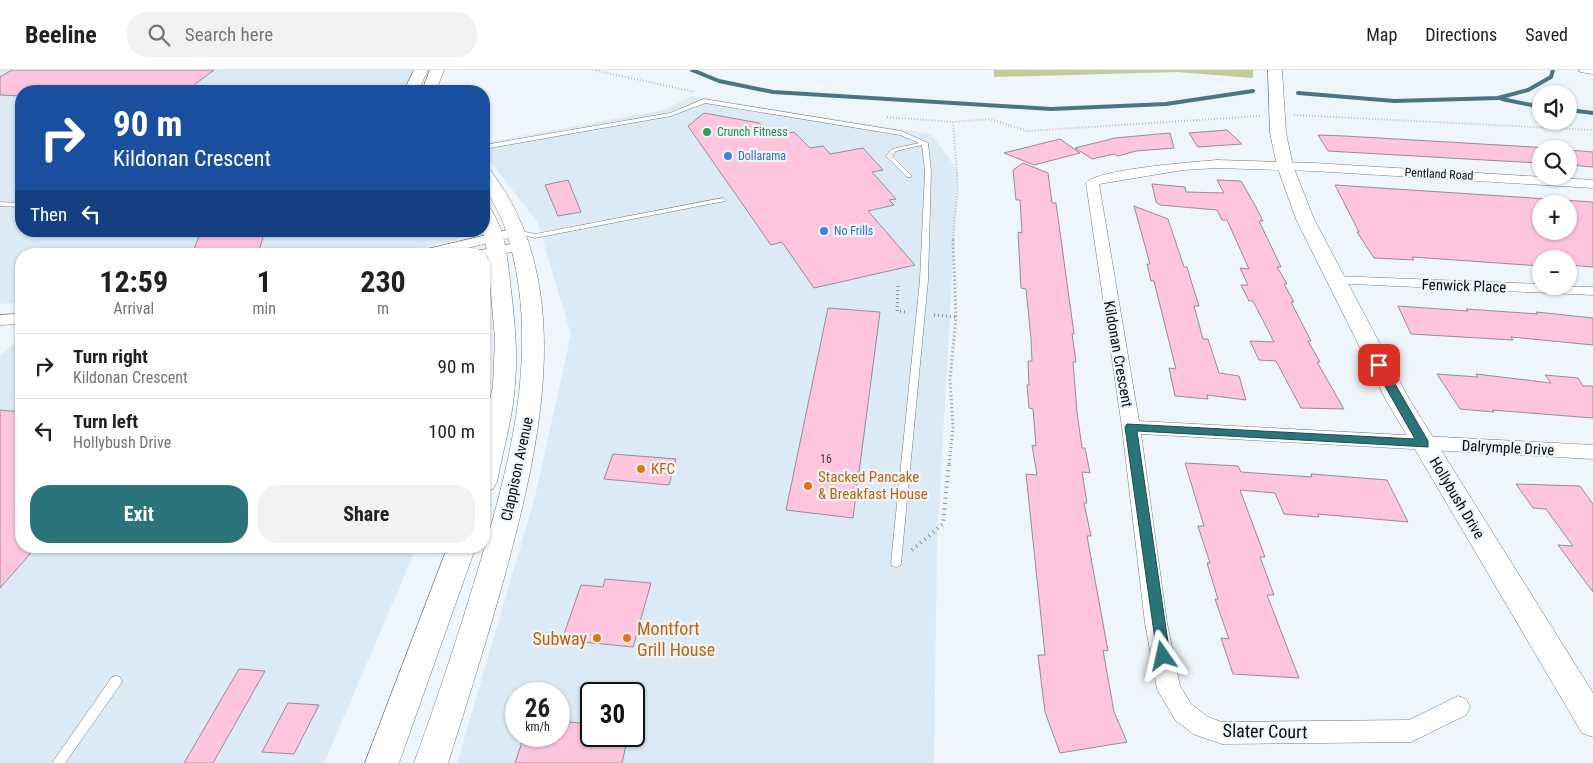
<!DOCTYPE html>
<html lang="en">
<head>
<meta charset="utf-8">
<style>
	:root { --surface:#fff; --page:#f2f2f2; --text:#202124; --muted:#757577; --line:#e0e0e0; --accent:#2b757a }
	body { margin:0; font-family:"Roboto Condensed",sans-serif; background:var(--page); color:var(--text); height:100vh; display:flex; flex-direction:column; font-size:19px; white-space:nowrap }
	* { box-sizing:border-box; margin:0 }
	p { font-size:16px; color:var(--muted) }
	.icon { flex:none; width:28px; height:28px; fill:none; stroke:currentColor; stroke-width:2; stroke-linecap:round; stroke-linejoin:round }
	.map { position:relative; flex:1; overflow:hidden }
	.sheet { position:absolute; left:15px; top:178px; width:475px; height:305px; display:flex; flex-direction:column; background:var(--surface); border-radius:20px; box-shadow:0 1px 4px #0004 }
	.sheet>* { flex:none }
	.banner { position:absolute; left:15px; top:15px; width:475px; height:152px; border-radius:20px; box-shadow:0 1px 4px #0004; background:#1a4fa0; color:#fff; overflow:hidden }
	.buttons { position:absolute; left:1532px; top:15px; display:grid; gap:10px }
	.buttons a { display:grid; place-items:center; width:45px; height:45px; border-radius:50%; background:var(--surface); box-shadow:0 1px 4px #0004; font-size:25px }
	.speed { position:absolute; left:505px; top:612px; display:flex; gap:10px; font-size:25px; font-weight:700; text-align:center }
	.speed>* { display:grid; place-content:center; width:65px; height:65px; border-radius:50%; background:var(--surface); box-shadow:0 1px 4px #0004; line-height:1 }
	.speed small { font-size:12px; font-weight:400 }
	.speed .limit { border:2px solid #111; border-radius:8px; background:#fff; color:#111 }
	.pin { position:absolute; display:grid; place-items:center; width:42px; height:42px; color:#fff; margin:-21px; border-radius:10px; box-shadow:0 2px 8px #0006 }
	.me { position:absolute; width:55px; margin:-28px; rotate:349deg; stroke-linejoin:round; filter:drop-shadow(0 0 4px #0008) }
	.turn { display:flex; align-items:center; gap:18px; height:105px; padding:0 15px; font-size:22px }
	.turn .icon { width:65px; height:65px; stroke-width:2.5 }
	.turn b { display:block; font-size:35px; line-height:42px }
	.then { display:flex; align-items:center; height:48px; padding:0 15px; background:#0003; gap:10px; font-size:19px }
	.eta { display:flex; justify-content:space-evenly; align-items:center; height:85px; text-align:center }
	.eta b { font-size:30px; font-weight:700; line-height:35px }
	.primary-button { display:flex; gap:10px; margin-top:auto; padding:10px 15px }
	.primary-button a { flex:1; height:58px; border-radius:20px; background:var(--accent); color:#fff; font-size:20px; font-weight:700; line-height:58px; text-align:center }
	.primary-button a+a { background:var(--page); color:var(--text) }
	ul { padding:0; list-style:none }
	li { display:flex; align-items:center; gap:15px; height:65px; padding:0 15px; border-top:1px solid var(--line) }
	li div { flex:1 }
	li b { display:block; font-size:19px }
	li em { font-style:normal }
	header { display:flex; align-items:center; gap:30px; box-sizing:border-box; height:70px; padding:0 25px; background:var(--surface); border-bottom:1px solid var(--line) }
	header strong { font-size:24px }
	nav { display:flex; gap:28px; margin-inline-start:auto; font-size:18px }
	.search { width:350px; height:45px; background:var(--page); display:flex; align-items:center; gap:12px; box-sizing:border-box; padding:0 18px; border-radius:20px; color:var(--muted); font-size:19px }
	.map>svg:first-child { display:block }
</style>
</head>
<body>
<header>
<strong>Beeline</strong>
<div class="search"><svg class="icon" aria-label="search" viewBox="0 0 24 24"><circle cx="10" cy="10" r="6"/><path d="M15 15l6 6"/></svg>Search here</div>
<nav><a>Map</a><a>Directions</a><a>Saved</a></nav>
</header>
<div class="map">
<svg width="1593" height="693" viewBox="0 0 1593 693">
	<rect width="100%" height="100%" fill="#eef5fb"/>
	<path fill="#dbeaf5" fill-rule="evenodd" d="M0 0H412L406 21H21V161H468L454 171 391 184H21V232L0 234Z
		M692 26 931 64 958 101 937 474 934 693H457L535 427 571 265 538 153 484 83V73L664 40ZM516 624H559V666H516ZM591 624H634V666H591Z
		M17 270H21V476H417L324 693H0V286Z"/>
	<path fill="#c4c999" d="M994 0H1253V8L1177 2 994 7Z"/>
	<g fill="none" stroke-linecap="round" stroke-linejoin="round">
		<path stroke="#487686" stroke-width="4" d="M692 0 719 11 773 22 1051 39 1166 34 1253 21
			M1298 23 1394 31 1498 28 1528 20 1551 7 1553 0
			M1502 29 1541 37
			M1569 40 1593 43"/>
	</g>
	<path fill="#ffc5df" stroke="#968d91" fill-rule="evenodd" d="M12 0H214L186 21H21V26L0 25V7Z
		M704 43 759 53 773 66 794 62 810 78 823 76 830 84 863 78 883 100 872 102 896 129 889 130 894 135 868 141 915 195 814 218 782 172 771 175 688 56Z
		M1227 60 1242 74 1198 77 1189 63Z
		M1170 63 1174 78 1136 81 1118 86 1114 84 1092 89 1075 78 1115 68Z
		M1318 65 1345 66 1567 79H1541V93L1502 91 1328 81Z
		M1060 69 1080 83 1034 95 1004 83Z
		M1569 80 1593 82V97L1569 95Z
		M1023 93 1048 103 1052 133H1056L1074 264H1072L1076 292H1073L1077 342 1082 378H1085L1090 403 1082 402 1087 433H1084L1091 466H1087L1108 581 1103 580 1114 642 1127 672 1060 683 1045 642 1038 585H1045L1026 404 1037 405 1032 375 1036 376 1033 339 1029 338 1027 315H1029L1028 291H1032L1031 269 1026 219 1021 218 1018 162 1022 163 1020 130H1016L1013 100Z
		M568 110 581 142 558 146 545 115Z
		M1217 110 1241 111 1256 137 1263 151H1259L1281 197H1277L1287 214H1284L1294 232H1291L1311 271H1308L1320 292H1317L1344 339 1301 338 1276 291 1259 290 1250 271 1274 272 1253 231H1249L1241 215H1248L1240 198 1249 199 1227 150H1222L1217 140 1160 135 1156 132 1152 114 1185 117 1186 122 1224 123Z
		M1335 115 1593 132V197L1569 195V189H1541V196L1412 187 1414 190 1374 188 1357 162H1359ZM1541 134H1569V161H1541Z
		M1134 136 1168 149 1184 197H1187L1192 214 1199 236H1194L1203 269H1208L1219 303 1239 306 1246 330 1207 325 1208 329 1175 326 1169 298 1176 299 1154 211H1151L1147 194H1150Z
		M223 161H265L258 184H192L200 164Z
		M1398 236 1468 241 1466 239 1538 244 1536 242 1593 248V275L1511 267 1513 270 1411 264Z
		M828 238 880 242 853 448 786 440Z
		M1437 304 1478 307 1476 304 1551 313 1545 305 1578 308 1583 316H1593V348L1492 340 1494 342 1460 339Z
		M0 340 21 342V476H37L0 518Z
		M613 384 676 389 669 415 604 409Z
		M1185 393 1238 396 1241 402 1312 407 1311 404 1387 410 1408 452 1318 444 1319 447 1284 444 1275 423 1240 420 1265 487H1260L1274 525H1267L1299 608 1233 604 1221 568 1229 569 1215 529H1218L1207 493H1210L1198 456H1204Z
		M1516 414 1580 416 1593 434V522L1558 475 1573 476 1546 439 1533 438Z
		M605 509 651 513 633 577 562 570 581 515 603 517Z
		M239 599 265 601 213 693H184Z
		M288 633 319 635 294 684 262 682Z
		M559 651 591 654V666H628L622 693H515L524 666H559Z"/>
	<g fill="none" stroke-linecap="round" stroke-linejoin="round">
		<g stroke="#737a7f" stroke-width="1">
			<path id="lane" d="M704 29 901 61 928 73 931 101 928 210 901 493 900 496 896 497 892 496 891 493 920 210 925 101 922 75 896 81 892 86 911 105V107H907L886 86 892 79 919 73 900 65 705 33 671 46 484 79V75L670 43Z
				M723 128 726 130 725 131 535 168 514 163 513 162 516 160 535 164Z
				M0 132 21 133V137L0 136Z
				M116 606 120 607 122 611 120 615 65 693H52L112 607Z"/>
		</g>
		<g stroke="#737a7f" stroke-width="1">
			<path id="street" d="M1579 0H1593V4L1580 2Z
				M1217 90 1314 93 1593 110V118L1314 101 1217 98 1183 100 1099 114 1139 351 1593 375V389L1141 364 1167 553 1180 616 1191 634 1208 647 1222 652 1409 650 1458 626 1466 629 1470 637 1466 645 1411 672 1222 674 1193 664 1175 650 1157 619 1145 553 1122 357 1086 113C1097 99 1195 92 1217 90Z
				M516 158 523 162 521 165 443 184H417L419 181Z
				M520 172 525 173 527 176 525 179 484 188V184H475L477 181Z
				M1335 206 1541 214V216L1593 217V225L1330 213 1328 210 1330 207Z
				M21 244V254L0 255V245Z"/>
		</g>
		<g stroke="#737a7f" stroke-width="1">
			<path id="secondary" d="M414 0H428L418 21H404Z
				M430 0H444L436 21H422Z
				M1268 0H1282L1286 63 1293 96 1314 149 1409 329 1593 623V667L1582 663 1386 330 1296 149 1277 96 1270 63Z
				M484 99 490 100C580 216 538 383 503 512 486 573 467 633 448 693H414C437 630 458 566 477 503 499 430 521 354 522 277 523 237 518 196 505 158 498 136 482 121 484 99Z
				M484 137 490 138C505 160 507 186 510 211 514 246 518 279 515 314 513 347 503 380 497 412L493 419 484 422V356L493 316 495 268 487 181 483 161Z
				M448 476H476L399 693H365Z"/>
		</g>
		<path stroke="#888d91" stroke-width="2" stroke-dasharray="0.5 2.5" stroke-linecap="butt" d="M593 0 695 22
			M1294 45 1593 60
			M887 47 953 52 990 49 1027 61 1261 46
			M953 169 958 117 953 52"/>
		<path stroke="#888d91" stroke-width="3" stroke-dasharray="1 3" stroke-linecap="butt" d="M898 216 897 241 908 242
			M934 245 956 247
			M949 394 953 358 950 310 956 247 953 168"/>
		<path stroke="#888d91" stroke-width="4" stroke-dasharray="1 4.5" stroke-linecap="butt" d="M912 480 943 454 949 393"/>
		<use href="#lane" fill="#fff" fill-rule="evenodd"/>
		<use href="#street" fill="#fff" fill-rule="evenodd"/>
		<use href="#secondary" fill="#fff" fill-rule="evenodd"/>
	</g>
	<path fill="#2b757a" stroke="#1c4c4f" d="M1379 292 1384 295 1428 371V377L1137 361 1170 586 1168 591 1163 593 1158 591 1125 357 1127 354 1415 369 1373 295Z"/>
	<circle fill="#2e9e5b" stroke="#eef5fb" stroke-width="2" cx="707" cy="62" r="5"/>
	<g fill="#3f7fe0" stroke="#eef5fb" stroke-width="2">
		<circle cx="728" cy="86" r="5"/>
		<circle cx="824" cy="161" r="5"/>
	</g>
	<g fill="#e8710a" stroke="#eef5fb" stroke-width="2">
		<circle cx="641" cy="399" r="5"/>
		<circle cx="808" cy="416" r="5"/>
		<circle cx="597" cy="568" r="5"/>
		<circle cx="627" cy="568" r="5"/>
	</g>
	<g text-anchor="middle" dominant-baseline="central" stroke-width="4.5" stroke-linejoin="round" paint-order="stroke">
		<g font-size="12" fill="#27864d" stroke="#eef5fb" text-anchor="start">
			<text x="717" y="62">Crunch Fitness</text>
		</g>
		<g font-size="12" fill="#366cbe" stroke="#eef5fb" text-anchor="start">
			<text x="738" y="86">Dollarama</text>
			<text x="834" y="161">No Frills</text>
		</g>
		<g font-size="12" fill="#0a0c0e" stroke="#eef5fb">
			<text transform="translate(1439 104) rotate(3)">Pentland Road</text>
		</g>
		<g font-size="12" fill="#473a42">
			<text x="826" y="389">16</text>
		</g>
		<g font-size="15" fill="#0a0c0e" stroke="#eef5fb">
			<text transform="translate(1464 216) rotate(2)">Fenwick Place</text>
			<text transform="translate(1118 284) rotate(80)">Kildonan Crescent</text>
			<text transform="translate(1508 378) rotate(3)">Dalrymple Drive</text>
			<text transform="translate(517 399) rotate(-78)">Clappison Avenue</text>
			<text transform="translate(1457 428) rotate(59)">Hollybush Drive</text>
		</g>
		<g font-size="15" fill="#c56008" stroke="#eef5fb" text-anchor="start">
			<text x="651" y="399">KFC</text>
			<text x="818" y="407">Stacked Pancake<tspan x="818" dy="17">&amp; Breakfast House</tspan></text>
		</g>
		<g font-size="18" fill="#c56008" stroke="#eef5fb" text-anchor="start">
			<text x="637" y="558">Montfort<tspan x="637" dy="21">Grill House</tspan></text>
			<text x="587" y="568" text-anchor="end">Subway</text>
		</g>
		<g font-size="18" fill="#0a0c0e" stroke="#eef5fb">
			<text transform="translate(1265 661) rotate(1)">Slater Court</text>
		</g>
	</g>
</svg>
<div class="buttons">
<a><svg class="icon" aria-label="sound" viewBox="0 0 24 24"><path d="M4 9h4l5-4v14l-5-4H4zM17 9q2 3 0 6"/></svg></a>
<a><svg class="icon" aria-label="search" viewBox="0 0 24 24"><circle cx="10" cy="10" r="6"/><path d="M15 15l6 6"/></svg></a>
<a>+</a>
<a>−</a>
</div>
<div class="speed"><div>26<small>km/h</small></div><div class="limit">30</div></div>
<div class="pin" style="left:1379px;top:295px;background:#d93025"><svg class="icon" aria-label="arrive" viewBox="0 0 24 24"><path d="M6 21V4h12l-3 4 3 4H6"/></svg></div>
<svg class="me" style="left:1163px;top:586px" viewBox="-20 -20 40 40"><path d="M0-17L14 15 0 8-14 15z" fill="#2b757a" stroke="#fff" stroke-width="4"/></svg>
<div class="banner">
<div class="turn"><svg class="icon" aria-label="right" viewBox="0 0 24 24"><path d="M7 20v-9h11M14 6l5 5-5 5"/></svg><div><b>90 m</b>Kildonan Crescent</div></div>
<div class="then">Then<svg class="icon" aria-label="left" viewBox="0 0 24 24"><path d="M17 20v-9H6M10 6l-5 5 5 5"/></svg></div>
</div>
<section class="sheet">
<div class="eta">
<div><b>12:59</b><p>Arrival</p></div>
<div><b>1</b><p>min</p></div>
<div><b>230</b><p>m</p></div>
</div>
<ul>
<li><svg class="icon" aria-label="right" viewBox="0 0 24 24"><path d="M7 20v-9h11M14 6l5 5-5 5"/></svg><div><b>Turn right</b><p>Kildonan Crescent</p></div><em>90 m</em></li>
<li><svg class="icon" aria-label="left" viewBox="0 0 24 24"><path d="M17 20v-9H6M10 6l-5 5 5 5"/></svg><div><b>Turn left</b><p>Hollybush Drive</p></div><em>100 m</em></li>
</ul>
<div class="primary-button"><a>Exit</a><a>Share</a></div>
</section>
</div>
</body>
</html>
